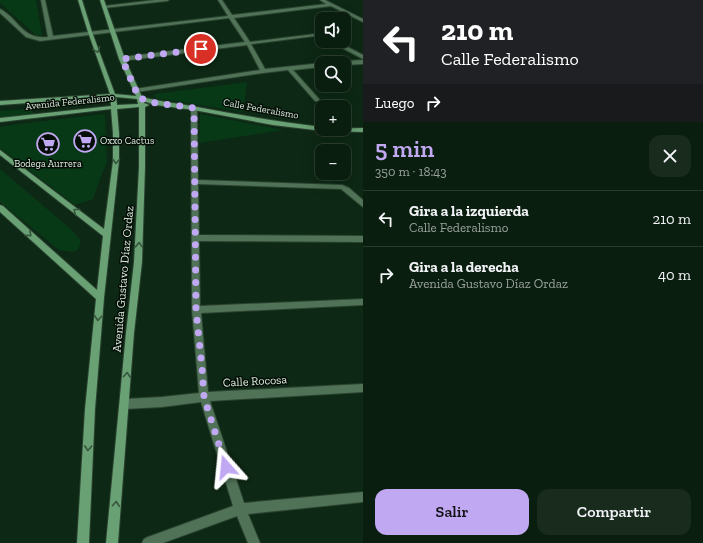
<!DOCTYPE html>
<html lang="es">
<head>
<meta charset="utf-8">
<style>
	:root { --surface:#0a1e0f; --page:#182b1d; --text:#f1f3f6; --muted:#99a29e; --line:#2a3c2f; --accent:#c1a8f3 }
	body { margin:0; font-family:"Zilla Slab",serif; background:var(--page); color:var(--text); height:100vh; display:flex; flex-direction:column; font-size:15px; white-space:nowrap }
	* { box-sizing:border-box; margin:0 }
	p { font-size:13px; color:var(--muted) }
	.icon { flex:none; width:22px; height:22px; fill:none; stroke:currentColor; stroke-width:2; stroke-linecap:round; stroke-linejoin:round }
	.map { position:relative; flex:1; overflow:hidden }
	.side { display:flex; flex-direction:column; background:var(--surface); width:340px }
	.side>* { flex:none }
	.banner { background:#202124; color:#fff; overflow:hidden }
	.tools { position:absolute; left:315px; top:12px; display:grid; gap:8px }
	.tools a { display:grid; place-items:center; width:36px; height:36px; border-radius:8px; background:var(--surface); box-shadow:0 4px 16px #0002,0 0 0 1px var(--line); font-size:20px }
	.pin { position:absolute; display:grid; place-items:center; width:34px; height:34px; color:#fff; margin:-17px; border:2px solid #fff; border-radius:50%; box-shadow:0 1px 4px #0007 }
	.me { position:absolute; width:44px; margin:-22px; rotate:342deg; stroke-linejoin:round; filter:drop-shadow(0 0 3px #0008) }
	.turn { display:flex; align-items:center; gap:14px; height:84px; padding:0 12px; font-size:18px }
	.turn .icon { width:52px; height:52px; stroke-width:2.5 }
	.turn b { display:block; font-size:28px; line-height:34px }
	.then { display:flex; align-items:center; height:38px; padding:0 12px; background:#0003; gap:8px; font-size:15px }
	.round { display:grid; place-items:center; flex:none; width:42px; height:42px; border-radius:12px; background:var(--page) }
	.summary { display:flex; align-items:center; justify-content:space-between; height:68px; padding:0 12px }
	h1 { font-size:24px; font-weight:600; line-height:30px; color:var(--accent) }
	.action { display:flex; gap:8px; margin-top:auto; padding:8px 12px }
	.action a { flex:1; height:46px; border-radius:12px; background:var(--accent); color:#111; font-size:16px; font-weight:600; line-height:46px; text-align:center }
	.action a+a { background:var(--page); color:var(--text) }
	ul { padding:0; list-style:none }
	li { display:flex; align-items:center; gap:12px; height:56px; padding:0 12px; border-top:1px solid var(--line) }
	li div { flex:1 }
	li b { display:block; font-size:15px }
	li em { font-style:normal }
	main { display:flex; flex:1; min-height:0 }
	.map>svg:first-child { display:block }
</style>
</head>
<body>
<main>
<div class="map">
<svg width="363" height="543" viewBox="0 0 363 543">
	<rect width="100%" height="100%" fill="#0d2814"/>
	<path fill="#073917" d="M0 0H36L42 35 37 36 0 3Z
		M247 82 243 112 155 98V94Z
		M29 109 33 112V114L0 118V111Z
		M105 114 107 163 101 176 93 199 75 205 0 148V127L18 124Z
		M200 114 284 130 199 143Z
		M0 169 73 231 81 241 78 250 72 252 59 250 0 202Z"/>
	<g fill="none" stroke-linecap="round" stroke-linejoin="round">
		<g stroke="#2a4330" stroke-width="2">
			<path id="street" d="M41 0H45L53 36 228 16 218 0H222L232 15 326 4 320 0H325L363 19V22L331 6 234 18 250 42 315 34 322 35V37L315 36 251 44 265 69 322 63V67L293 70 319 99V101H315L288 70 263 73 137 92 135 91V89L260 70 247 45 122 61 119 59 122 57 245 42 229 18 40 41 26 37 0 13V9C19 19 22 40 48 37Z
				M155 0H169L167 1 104 8 102 7 104 6Z
				M329 41H336L363 55V59Z
				M363 60V64L344 65V63H341L344 61Z
				M194 106 197 108 198 180 342 185 349 188 363 200V207L341 189 198 184 199 235 363 236V242L199 241 200 306 363 299V305L201 313 208 392 363 384V392L210 401 244 503 363 492V502L248 514 260 543H248L237 516 163 543H142L144 539 148 537 233 506 201 402 162 407 125 409 122 407 120 404 122 401 125 399 162 397 199 393 192 310 191 108Z"/>
		</g>
		<g stroke="#2a4330" stroke-width="2">
			<path id="secondary" d="M78 0H82L92 32 115 94 136 96 119 59 100 0H104L125 59 142 97C160 102 178 103 197 107 239 115 279 122 322 127V129L363 128V132L323 131 273 125 194 110 156 105 143 101 144 103 149 105 145 107V167L142 262 134 333 118 543H106L126 333 134 262 139 167V107L117 109 119 133V161L104 298 95 409 89 543H77L85 409 96 299 0 212V205L3 206 97 290 103 236 0 155V150L104 229 113 161V133L111 109 0 122V118L111 106 110 97 0 105V101L110 94 88 32ZM116 97 137 99 138 104 117 105Z"/>
		</g>
		<use href="#street" fill="#507256" fill-rule="evenodd"/>
		<use href="#secondary" fill="#69a074" fill-rule="evenodd"/>
	</g>
	<defs><path id="oneway-chevron" d="M-2-3.5L2.5 0L-2 3.5" fill="none" stroke-width="1.6" stroke-linecap="round" stroke-linejoin="round"/></defs>
	<g stroke="#36573d">
		<use href="#oneway-chevron" transform="translate(97 50) rotate(69)"/>
		<use href="#oneway-chevron" transform="translate(116 161) rotate(94)"/>
		<use href="#oneway-chevron" transform="translate(76 211) rotate(-142)"/>
		<use href="#oneway-chevron" transform="translate(29 234) rotate(42)"/>
		<use href="#oneway-chevron" transform="translate(139 245) rotate(-88)"/>
		<use href="#oneway-chevron" transform="translate(98 318) rotate(95)"/>
		<use href="#oneway-chevron" transform="translate(127 375) rotate(-86)"/>
		<use href="#oneway-chevron" transform="translate(88 448) rotate(93)"/>
		<use href="#oneway-chevron" transform="translate(116 504) rotate(-85)"/>
	</g>
	<g fill="none" stroke-linecap="round" stroke-linejoin="round">
		<path stroke="#c1a8f3" stroke-width="7" stroke-dasharray="0 12.6" d="M201 49 122 59 139 98 156 103 194 108 196 310 202 368 204 397 226 467"/>
	</g>
	<defs>
		<g id="supermarket-ring" transform="scale(1.15)"><circle r="9.5" fill="#040e06" stroke="#c1a8f3" stroke-width="1.5"/><path d="M-6-5.5h2.5l.6 2H6L4.5 2H-2.5L-4.4-4H-6ZM-1.5 3.2a1.3 1.3 0 1 0 .1 0ZM3 3.2a1.3 1.3 0 1 0 .1 0Z" fill="#c1a8f3"/></g>
	</defs>
	<g fill-rule="evenodd">
		<use href="#supermarket-ring" x="85" y="141"/>
		<use href="#supermarket-ring" x="48" y="144"/>
	</g>
	<g text-anchor="middle" dominant-baseline="central" stroke-width="3" stroke-linejoin="round" paint-order="stroke">
		<g font-size="10" fill="#dcecde" stroke="#040e06">
			<text transform="translate(70 102) rotate(-6)">Avenida Federalismo</text>
			<text transform="translate(261 109) rotate(10)">Calle Federalismo</text>
		</g>
		<g font-size="10" fill="#dcecde" stroke="#040e06" text-anchor="start">
			<text x="100" y="141">Oxxo Cactus</text>
			<text x="48" y="164" text-anchor="middle">Bodega Aurrera</text>
		</g>
		<g font-size="12" fill="#dcecde" stroke="#040e06">
			<text transform="translate(123 279) rotate(-85)">Avenida Gustavo Díaz Ordaz</text>
			<text transform="translate(255 381) rotate(-3)">Calle Rocosa</text>
		</g>
	</g>
</svg>
<div class="tools">
<a><svg class="icon" aria-label="sound" viewBox="0 0 24 24"><path d="M4 9h4l5-4v14l-5-4H4zM17 9q2 3 0 6"/></svg></a>
<a><svg class="icon" aria-label="search" viewBox="0 0 24 24"><circle cx="10" cy="10" r="6"/><path d="M15 15l6 6"/></svg></a>
<a>+</a>
<a>−</a>
</div>
<div class="pin" style="left:201px;top:49px;background:#d93025"><svg class="icon" aria-label="arrive" viewBox="0 0 24 24"><path d="M6 21V4h12l-3 4 3 4H6"/></svg></div>
<svg class="me" style="left:226px;top:467px" viewBox="-20 -20 40 40"><path d="M0-17L14 15 0 8-14 15z" fill="#c1a8f3" stroke="#fff" stroke-width="4"/></svg>
</div>
<section class="side">
<div class="banner">
<div class="turn"><svg class="icon" aria-label="left" viewBox="0 0 24 24"><path d="M17 20v-9H6M10 6l-5 5 5 5"/></svg><div><b>210 m</b>Calle Federalismo</div></div>
<div class="then">Luego<svg class="icon" aria-label="right" viewBox="0 0 24 24"><path d="M7 20v-9h11M14 6l5 5-5 5"/></svg></div>
</div>
<div class="summary"><div><h1>5 min</h1><p>350 m · 18:43</p></div><a class="round"><svg class="icon" aria-label="close" viewBox="0 0 24 24"><path d="M6 6l12 12M18 6L6 18"/></svg></a></div>
<ul>
<li><svg class="icon" aria-label="left" viewBox="0 0 24 24"><path d="M17 20v-9H6M10 6l-5 5 5 5"/></svg><div><b>Gira a la izquierda</b><p>Calle Federalismo</p></div><em>210 m</em></li>
<li><svg class="icon" aria-label="right" viewBox="0 0 24 24"><path d="M7 20v-9h11M14 6l5 5-5 5"/></svg><div><b>Gira a la derecha</b><p>Avenida Gustavo Díaz Ordaz</p></div><em>40 m</em></li>
</ul>
<div class="action"><a>Salir</a><a>Compartir</a></div>
</section>
</main>
</body>
</html>
